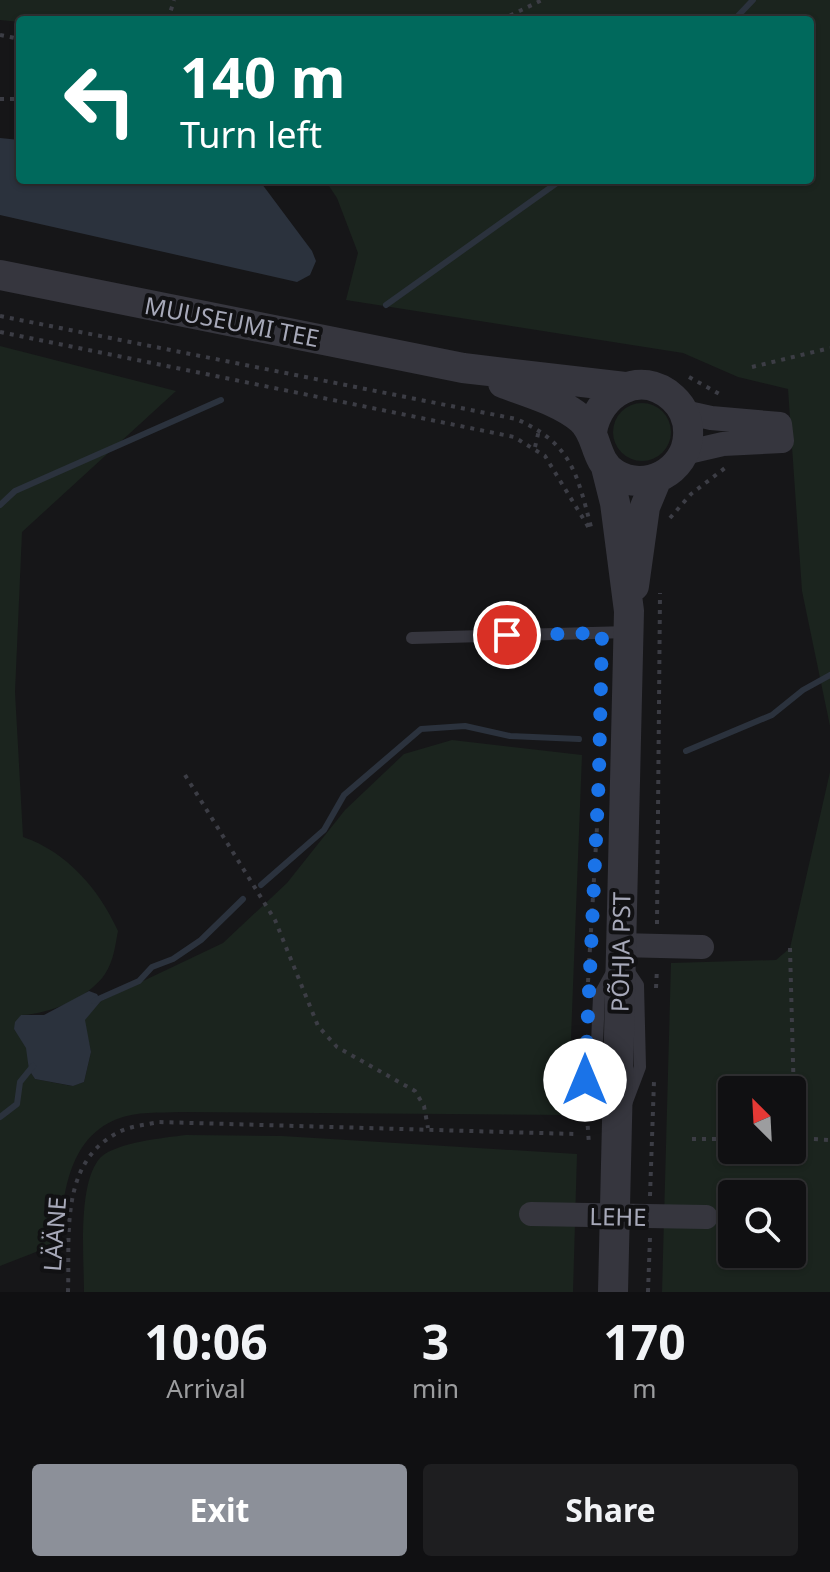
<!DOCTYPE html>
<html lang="en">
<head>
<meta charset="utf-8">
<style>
	:root { --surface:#101012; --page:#1e1e20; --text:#f1f3f6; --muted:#9c9d9f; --line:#303032; --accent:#8c9099 }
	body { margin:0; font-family:"Noto Sans",sans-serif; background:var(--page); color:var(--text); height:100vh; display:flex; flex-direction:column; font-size:30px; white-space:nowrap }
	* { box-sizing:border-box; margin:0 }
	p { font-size:26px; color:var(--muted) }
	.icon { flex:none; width:44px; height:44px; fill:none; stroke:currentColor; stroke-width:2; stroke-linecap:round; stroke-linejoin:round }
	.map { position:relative; height:1292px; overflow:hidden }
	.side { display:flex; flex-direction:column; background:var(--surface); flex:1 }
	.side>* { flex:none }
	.guide { position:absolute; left:16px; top:16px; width:798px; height:168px; border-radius:8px; box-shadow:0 2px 6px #0004,0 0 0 2px var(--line); background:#00695c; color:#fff; overflow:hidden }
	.needle { width:52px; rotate:336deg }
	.tools { position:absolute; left:718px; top:1076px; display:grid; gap:16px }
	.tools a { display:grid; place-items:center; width:88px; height:88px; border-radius:8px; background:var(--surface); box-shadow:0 2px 6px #0004,0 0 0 2px var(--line); font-size:40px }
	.pin { position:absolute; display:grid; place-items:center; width:68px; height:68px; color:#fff; margin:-34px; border:4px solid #fff; border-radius:50%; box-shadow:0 2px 8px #0007 }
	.me { position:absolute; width:88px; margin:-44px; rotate:0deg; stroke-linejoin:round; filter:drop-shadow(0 0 6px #0008) }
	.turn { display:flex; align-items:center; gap:28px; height:168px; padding:0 32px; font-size:36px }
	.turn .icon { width:104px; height:104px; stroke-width:2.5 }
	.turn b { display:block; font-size:56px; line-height:68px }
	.eta { display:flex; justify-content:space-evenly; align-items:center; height:136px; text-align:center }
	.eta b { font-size:48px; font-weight:700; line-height:56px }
	.cta { display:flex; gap:16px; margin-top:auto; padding:16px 32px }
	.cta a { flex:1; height:92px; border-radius:8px; background:var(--accent); color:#fff; font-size:32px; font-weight:700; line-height:92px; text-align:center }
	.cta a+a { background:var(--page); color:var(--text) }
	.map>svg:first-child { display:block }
</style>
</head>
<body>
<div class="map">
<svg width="830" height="1292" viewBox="0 0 830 1292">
	<rect width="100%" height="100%" fill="#161618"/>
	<path fill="#1b241e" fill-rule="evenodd" d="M0 0H830V726L802 591 788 389 738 377 683 353 346 300 358 253 337 198 325 180H810V20L20 22 0 20Z
		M0 346 176 391 22 532 15 692 23 837C67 852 99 889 118 931 115 946 114 960 105 974 89 998 49 1014 21 1015L14 1029 27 1048 29 1070 35 1079 72 1086 84 1082 91 1052 84 1020 101 1001 223 943 287 883 345 810 404 754 452 740 582 755 568 1115 180 1112C160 1113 137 1111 117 1119 67 1139 63 1197 59 1243L0 1266Z
		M613 432a29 29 0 1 1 58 0a29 29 0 1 1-58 0Z
		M830 772V1292H662L671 963 776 960 790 948ZM732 1090H792V1150H732ZM732 1194H792V1254H732Z
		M186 1135 282 1136 577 1154 573 1292H84C84 1259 77 1181 101 1157 118 1142 164 1138 186 1135Z"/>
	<path fill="#2b323d" d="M0 138 20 140V180H259L312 251 316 261 310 275 297 282 0 215Z
		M89 991 97 994 101 1001 85 1020 91 1052 84 1082 73 1086 35 1079 29 1070 26 1048 14 1029 15 1022 21 1015H44Z"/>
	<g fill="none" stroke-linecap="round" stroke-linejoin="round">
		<path stroke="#2b323d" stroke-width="6" d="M734 20 753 0
			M386 305 561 180
			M0 505 15 491 221 400
			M686 751 772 715 803 690 830 675
			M261 885 324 830 344 795 421 729 465 726 510 736 579 739
			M94 1001 139 981 152 967 173 959 201 940 243 899
			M0 1117 17 1104 20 1082 33 1066"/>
		<path stroke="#3c3d45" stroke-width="4" stroke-dasharray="4 6" stroke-linecap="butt" d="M168 20 174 0
			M501 20 542 0
			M0 35 20 39
			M0 99H20
			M0 316 516 419C571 443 577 473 591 527
			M0 332 514 437 545 456 589 528
			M752 367 830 348
			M689 377 723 396
			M535 447 539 430
			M670 518 691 494 725 468
			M185 775 275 920 318 1026 337 1047 415 1091 424 1106 428 1128
			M657 924 660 593
			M790 948 795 1138
			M588 982 597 827
			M656 988 657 969
			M585 1086 589 1145
			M794 1138 830 1140
			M692 1139H732
			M650 1196 654 1081
			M68 1292C70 1236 59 1164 117 1133 129 1126 146 1125 159 1122L574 1134
			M648 1292 650 1237"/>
		<path stroke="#36363e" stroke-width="12" d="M412 638 629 632
			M620 958 638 985 640 1067 618 1125 596 1067 599 996Z"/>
		<path stroke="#36363e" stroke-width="24" d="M684 412 711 418 780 424 782 441 723 444 684 453
			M619 945 702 947
			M531 1214 706 1217"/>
		<path stroke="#36363e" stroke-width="30" d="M0 275 463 368 625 387
			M503 383C528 393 560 401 581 419 599 434 593 460 615 474 646 493 686 471 688 436 689 422 684 408 673 398 640 368 598 393 592 432
			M606 467 615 503 629 611 613 1292
			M634 586 645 507 657 478"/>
	</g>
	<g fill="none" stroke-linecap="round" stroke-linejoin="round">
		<path stroke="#1a73e8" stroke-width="14" stroke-dasharray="0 25.2" d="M507 635 602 633 599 774 585 1080"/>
	</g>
	<g text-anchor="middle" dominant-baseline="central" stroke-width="8" stroke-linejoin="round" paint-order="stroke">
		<g font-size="24" fill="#a7a9b9" stroke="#111113">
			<text transform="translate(232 321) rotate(11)">MUUSEUMI TEE</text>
			<text transform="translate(620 952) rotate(-89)">PÕHJA PST</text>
			<text transform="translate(618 1216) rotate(1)">LEHE</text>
			<text transform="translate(54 1234) rotate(-86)">LÄÄNE</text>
		</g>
	</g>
</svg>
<div class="tools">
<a><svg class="needle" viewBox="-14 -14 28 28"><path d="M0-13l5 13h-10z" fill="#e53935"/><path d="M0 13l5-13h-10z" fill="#9c9d9f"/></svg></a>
<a><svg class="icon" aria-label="search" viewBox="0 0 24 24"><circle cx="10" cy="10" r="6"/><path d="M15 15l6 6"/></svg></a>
</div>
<div class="pin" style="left:507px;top:635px;background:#d93025"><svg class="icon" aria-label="arrive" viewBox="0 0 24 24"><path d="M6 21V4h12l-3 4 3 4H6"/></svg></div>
<svg class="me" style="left:585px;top:1080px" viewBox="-20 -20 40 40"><circle r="19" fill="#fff"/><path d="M0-13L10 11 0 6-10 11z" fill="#1a73e8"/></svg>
<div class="guide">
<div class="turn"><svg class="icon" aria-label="left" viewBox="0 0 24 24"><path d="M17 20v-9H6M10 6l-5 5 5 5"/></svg><div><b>140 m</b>Turn left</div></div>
</div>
</div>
<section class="side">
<div class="eta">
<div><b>10:06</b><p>Arrival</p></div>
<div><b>3</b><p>min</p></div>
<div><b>170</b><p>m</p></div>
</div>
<div class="cta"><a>Exit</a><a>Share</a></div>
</section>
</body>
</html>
